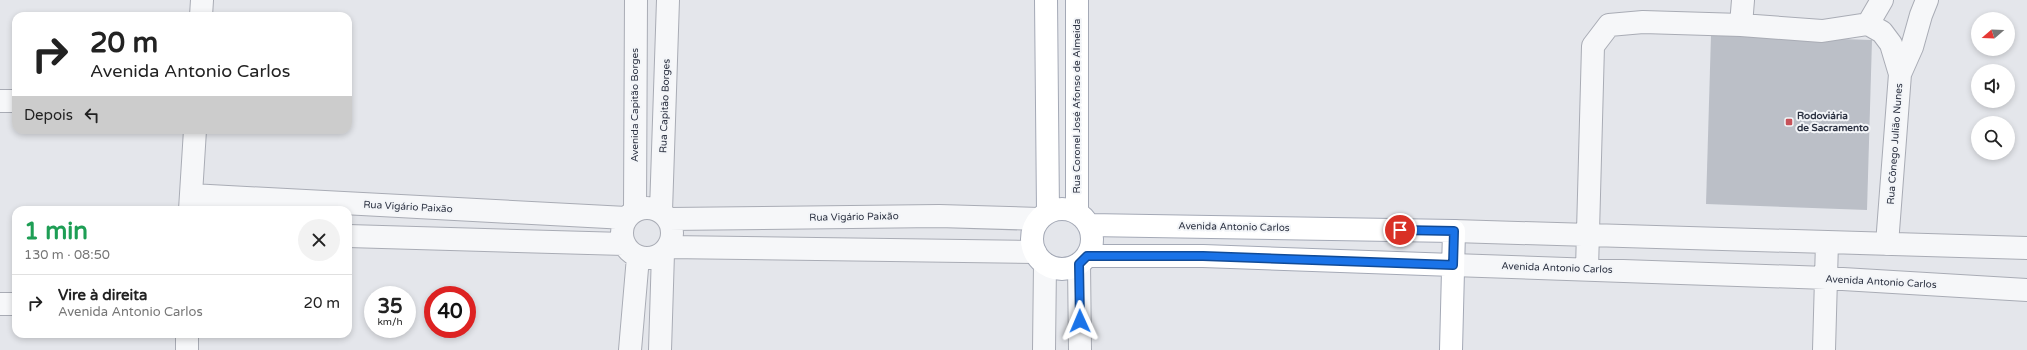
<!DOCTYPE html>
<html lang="pt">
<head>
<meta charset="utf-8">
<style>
	:root { --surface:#fff; --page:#f2f2f2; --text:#222; --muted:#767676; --line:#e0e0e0 }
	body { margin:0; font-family:"Varela Round",sans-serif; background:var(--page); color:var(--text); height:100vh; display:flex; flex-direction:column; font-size:15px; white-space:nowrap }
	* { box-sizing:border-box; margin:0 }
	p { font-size:13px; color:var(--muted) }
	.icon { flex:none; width:22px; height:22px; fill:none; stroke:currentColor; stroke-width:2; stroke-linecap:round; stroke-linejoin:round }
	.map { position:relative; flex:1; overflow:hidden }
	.details { position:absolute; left:12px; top:206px; width:340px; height:132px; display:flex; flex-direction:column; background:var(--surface); border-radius:12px; box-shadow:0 2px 6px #0003 }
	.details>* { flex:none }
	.hud { position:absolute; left:12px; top:12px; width:340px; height:122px; border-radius:12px; box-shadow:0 2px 6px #0003; background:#fff; color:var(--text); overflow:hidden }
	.needle { width:26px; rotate:251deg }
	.tools { position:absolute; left:1971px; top:12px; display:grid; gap:8px }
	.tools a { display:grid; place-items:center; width:44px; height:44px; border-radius:50%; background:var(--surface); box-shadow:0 2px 6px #0003; font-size:20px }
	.speed { position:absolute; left:364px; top:286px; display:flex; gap:8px; font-size:20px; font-weight:700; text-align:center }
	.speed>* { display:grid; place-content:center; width:52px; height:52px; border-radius:50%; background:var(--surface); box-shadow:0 2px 6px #0003; line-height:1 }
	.speed small { font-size:10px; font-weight:400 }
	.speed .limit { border:6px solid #d22; background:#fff; color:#111 }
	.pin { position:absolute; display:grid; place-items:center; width:34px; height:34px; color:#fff; margin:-17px; border:2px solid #fff; border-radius:50%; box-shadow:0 1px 4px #0007 }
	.me { position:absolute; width:44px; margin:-22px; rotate:359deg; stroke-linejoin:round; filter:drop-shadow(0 0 3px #0008) }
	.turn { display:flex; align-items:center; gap:14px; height:84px; padding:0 12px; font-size:18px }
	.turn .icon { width:52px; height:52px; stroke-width:2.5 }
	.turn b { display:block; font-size:28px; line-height:34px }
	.then { display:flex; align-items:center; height:38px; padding:0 12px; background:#0003; gap:8px; font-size:15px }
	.round { display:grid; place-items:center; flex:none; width:42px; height:42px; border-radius:21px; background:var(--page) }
	.headline { display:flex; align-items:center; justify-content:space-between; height:68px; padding:0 12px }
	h1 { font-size:24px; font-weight:800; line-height:30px; color:#1e9e55 }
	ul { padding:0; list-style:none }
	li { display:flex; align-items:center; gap:12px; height:56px; padding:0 12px; border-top:1px solid var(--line) }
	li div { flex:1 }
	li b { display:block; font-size:15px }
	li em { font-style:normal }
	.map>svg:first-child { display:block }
</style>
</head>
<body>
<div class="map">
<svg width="2027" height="350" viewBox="0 0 2027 350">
	<rect width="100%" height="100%" fill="#e4e6eb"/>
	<path fill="#bbbfc7" d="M1711 35 1872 40 1867 210 1706 204Z"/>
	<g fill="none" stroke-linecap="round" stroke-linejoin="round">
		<g stroke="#a9acb5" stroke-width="24">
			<path id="minor" d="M201 16 202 0
				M1868 24 1882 0
				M1741 25 1743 0
				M0 101H16
				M191 195 626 218
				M622 233a25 25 0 1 1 50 0a25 25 0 1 1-50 0Z
				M190 210 195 130
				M635 210 636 0
				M661 211 668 0
				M669 219 939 216 1039 219
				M1454 231 2027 248
				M348 236 624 244
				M1887 244 1900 74 1912 47 1921 15 1927 0
				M668 247 1035 252
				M1079 264 1080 350
				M1453 265 1826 278 2027 290
				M1587 269 1593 46 1609 25 1643 22 1741 25 1822 31 1868 24 1882 32 1891 44 1900 74
				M0 304H16
				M187 350V334
				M630 350 638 257
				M660 350 663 253
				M1044 350 1045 264
				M1824 350 1827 242"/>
		</g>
		<g stroke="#a4a9b6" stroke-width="24">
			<path id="major" d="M1046 0 1048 212
				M1032 239a30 30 0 1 1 60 0a30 30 0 1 1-60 0Z
				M1077 212V0
				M1089 225 1454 231 1451 350
				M1087 256H1203L1453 265"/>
		</g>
		<use href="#minor" stroke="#f6f7f9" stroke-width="22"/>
		<use href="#major" stroke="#fff" stroke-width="22"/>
	</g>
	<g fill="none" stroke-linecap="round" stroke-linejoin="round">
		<g stroke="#114b97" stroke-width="10">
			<path id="route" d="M1080 321 1079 264 1087 256H1203L1453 265 1454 231 1400 230"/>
		</g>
		<use href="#route" stroke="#1a73e8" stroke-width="7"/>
	</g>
	<rect fill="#c65259" stroke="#f3f5f8" stroke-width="1.5" x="1785" y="118" width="8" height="8" rx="2"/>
	<g text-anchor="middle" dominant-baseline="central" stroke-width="4" stroke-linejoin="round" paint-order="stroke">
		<g font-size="10" fill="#2c3242" stroke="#f3f5f8">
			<text transform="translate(635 105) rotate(-90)">Avenida Capitão Borges</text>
			<text transform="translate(665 106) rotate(-88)">Rua Capitão Borges</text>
			<text transform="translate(1077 106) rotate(-90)">Rua Coronel José Afonso de Almeida</text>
			<text transform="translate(1895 144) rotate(-86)">Rua Cônego Julião Nunes</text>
			<text transform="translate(408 207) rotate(3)">Rua Vigário Paixão</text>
			<text transform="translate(854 217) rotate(-1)">Rua Vigário Paixão</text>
			<text transform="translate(1234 227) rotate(1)">Avenida Antonio Carlos</text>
			<text transform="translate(1557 268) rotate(2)">Avenida Antonio Carlos</text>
			<text transform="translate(1881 282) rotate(3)">Avenida Antonio Carlos</text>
		</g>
		<g font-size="10" font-weight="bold" fill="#2c3242" stroke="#f3f5f8" text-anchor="start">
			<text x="1797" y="116">Rodoviária<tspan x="1797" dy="12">de Sacramento</tspan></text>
		</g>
	</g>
</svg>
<div class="tools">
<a><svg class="needle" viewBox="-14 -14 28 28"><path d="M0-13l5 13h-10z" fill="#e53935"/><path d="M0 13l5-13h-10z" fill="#767676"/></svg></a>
<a><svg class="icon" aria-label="sound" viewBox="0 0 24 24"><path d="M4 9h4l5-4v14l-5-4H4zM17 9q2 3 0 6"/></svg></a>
<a><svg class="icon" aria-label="search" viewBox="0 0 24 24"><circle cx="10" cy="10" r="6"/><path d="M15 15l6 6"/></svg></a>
</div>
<div class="speed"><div>35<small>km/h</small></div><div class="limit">40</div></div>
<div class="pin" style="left:1400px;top:230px;background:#d93025"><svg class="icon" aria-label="arrive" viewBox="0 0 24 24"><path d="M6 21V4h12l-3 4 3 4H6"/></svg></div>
<svg class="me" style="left:1080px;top:321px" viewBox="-20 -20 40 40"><path d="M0-17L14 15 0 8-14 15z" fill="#1a73e8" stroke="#fff" stroke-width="4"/></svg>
<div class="hud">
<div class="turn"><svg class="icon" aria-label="right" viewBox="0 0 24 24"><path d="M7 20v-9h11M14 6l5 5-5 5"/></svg><div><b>20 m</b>Avenida Antonio Carlos</div></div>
<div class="then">Depois<svg class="icon" aria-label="left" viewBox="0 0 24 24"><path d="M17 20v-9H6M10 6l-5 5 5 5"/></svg></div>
</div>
<section class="details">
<div class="headline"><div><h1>1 min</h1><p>130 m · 08:50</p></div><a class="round"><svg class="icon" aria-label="close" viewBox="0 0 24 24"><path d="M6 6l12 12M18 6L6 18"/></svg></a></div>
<ul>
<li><svg class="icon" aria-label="right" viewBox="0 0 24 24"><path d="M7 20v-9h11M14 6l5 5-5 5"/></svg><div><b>Vire à direita</b><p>Avenida Antonio Carlos</p></div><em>20 m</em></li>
</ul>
</section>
</div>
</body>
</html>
